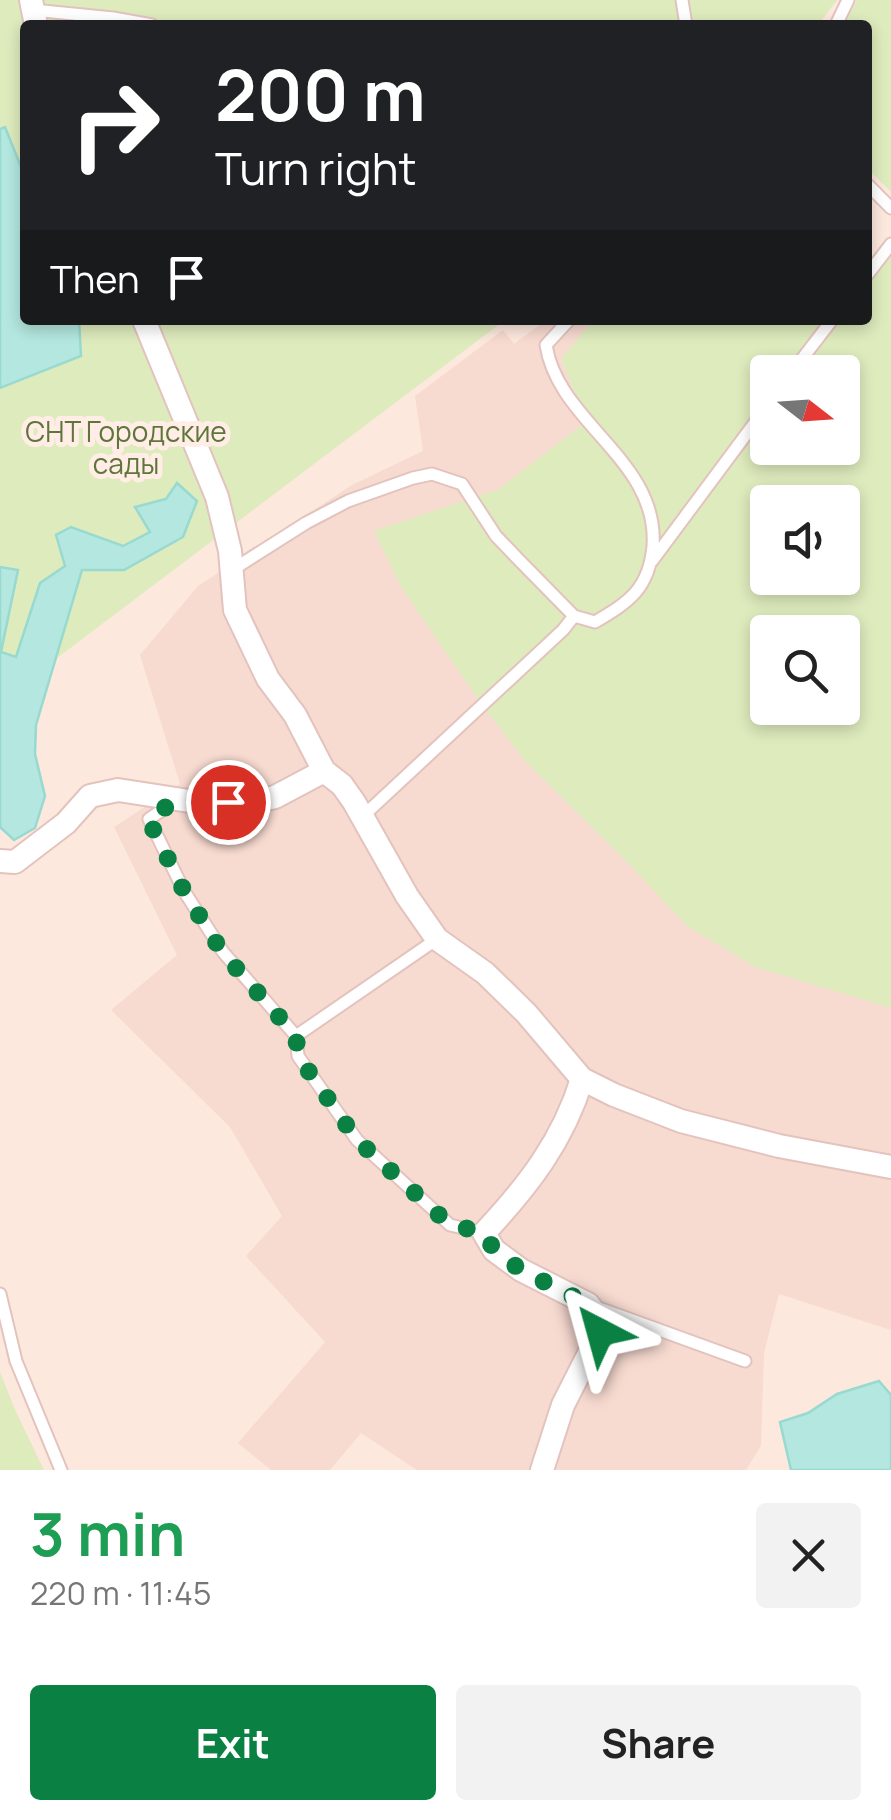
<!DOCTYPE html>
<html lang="en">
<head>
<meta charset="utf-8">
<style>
	:root { --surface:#fff; --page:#f2f2f2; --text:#222; --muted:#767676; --accent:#0b8043 }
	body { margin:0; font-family:Manrope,sans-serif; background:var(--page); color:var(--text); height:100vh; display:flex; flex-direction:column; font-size:38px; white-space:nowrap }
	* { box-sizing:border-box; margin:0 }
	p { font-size:32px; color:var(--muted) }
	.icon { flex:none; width:55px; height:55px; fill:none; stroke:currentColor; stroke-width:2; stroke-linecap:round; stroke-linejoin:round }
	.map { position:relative; height:1470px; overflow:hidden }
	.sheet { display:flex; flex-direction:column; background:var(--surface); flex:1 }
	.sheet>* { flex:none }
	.hud { position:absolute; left:20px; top:20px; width:852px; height:305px; border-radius:10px; box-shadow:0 5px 15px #0003; background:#202124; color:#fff; overflow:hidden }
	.needle { width:65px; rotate:107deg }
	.controls { position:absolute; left:750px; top:355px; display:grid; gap:20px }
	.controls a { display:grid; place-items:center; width:110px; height:110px; border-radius:10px; background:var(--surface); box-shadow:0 5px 15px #0003; font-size:50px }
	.pin { position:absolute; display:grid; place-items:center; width:85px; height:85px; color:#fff; margin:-42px; border:5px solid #fff; border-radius:50%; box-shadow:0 2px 10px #0007 }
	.me { position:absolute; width:110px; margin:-55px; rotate:321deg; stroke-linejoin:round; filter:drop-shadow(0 0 8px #0008) }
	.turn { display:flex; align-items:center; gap:35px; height:210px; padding:0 30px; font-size:45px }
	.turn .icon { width:130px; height:130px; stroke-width:2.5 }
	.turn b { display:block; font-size:70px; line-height:85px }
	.then { display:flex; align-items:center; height:95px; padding:0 30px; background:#0003; gap:20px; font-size:38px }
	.round { display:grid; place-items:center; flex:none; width:105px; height:105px; border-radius:10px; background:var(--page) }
	.overview { display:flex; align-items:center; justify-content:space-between; height:170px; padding:0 30px }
	h1 { font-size:60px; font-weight:700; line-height:75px; color:#1e9e55 }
	.action { display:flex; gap:20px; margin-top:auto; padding:20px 30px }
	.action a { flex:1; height:115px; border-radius:10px; background:var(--accent); color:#fff; font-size:40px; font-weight:700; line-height:115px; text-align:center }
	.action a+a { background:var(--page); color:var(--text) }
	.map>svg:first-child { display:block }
</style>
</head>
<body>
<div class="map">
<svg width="891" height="1470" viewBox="0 0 891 1470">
	<rect width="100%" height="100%" fill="#fde8de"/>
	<path fill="#f7dad0" d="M546 320H593L561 359 588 421 499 489 375 532 401 587 482 705 526 762 627 862 687 926 755 967 891 1008V1330L779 1294 764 1353 761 1445 746 1470H417L361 1433 330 1470H271L238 1443 325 1342 246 1256 282 1216 230 1127 111 1010 177 955 114 827 180 784 140 655 198 586 352 485 423 451 415 396 503 330 514 344Z"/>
	<path fill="#deebbd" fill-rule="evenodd" d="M0 0H837L818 25H25V320H505L0 701Z
		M857 0H891V192L868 169V25H843Z
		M891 238V1008L755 967 687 926 627 862 526 762 482 705 401 587 374 531 499 489 587 421 561 359 593 320H868V267ZM768 372H842V448H768ZM768 502H842V578H768ZM768 632H842V708H768Z
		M0 1372 16 1412 44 1470H0Z"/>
	<path fill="#b3e7df" stroke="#98d9d0" stroke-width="2.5" d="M5 127 25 177V320H79L81 356 0 388V129Z
		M177 483 197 501 183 537 124 570H82L36 725 35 754 45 796 35 828 14 840 0 827V567L18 570 1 652 16 657 40 583 65 566 56 535 71 527 123 546 150 532 135 507 166 499Z
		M879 1381 891 1395V1470H791L780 1422 808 1413 837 1394Z"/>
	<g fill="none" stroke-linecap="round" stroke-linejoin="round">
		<g stroke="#e3c3bd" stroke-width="15">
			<path id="service" d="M682 0 686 25
				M33 10 113 18 152 25
				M836 25 848 0
				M868 185 891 208
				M868 274 891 244
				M792 372 832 320
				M652 561 768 405
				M232 570 306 523 348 501 413 478 432 474 462 484 496 536 519 560 574 616 595 622C629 602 649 589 653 546 659 460 558 423 546 345L569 320
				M175 801 149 819 184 891 223 952 296 1036 298 1056 357 1140 450 1225 484 1233
				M362 817 563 630 574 616
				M296 1036 437 939
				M0 1294 16 1361 61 1470
				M596 1307 745 1361"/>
		</g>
		<g stroke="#e3c3bd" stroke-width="26">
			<path id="minor" d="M31 0 36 25
				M144 320 217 497 230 551 235 610 268 679 295 715 324 771
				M0 861 15 862 66 823 90 796 118 790 202 803 253 802 275 797 324 771 342 785 354 802 407 896 437 939 485 973 526 1013 582 1079 614 1095 681 1121 779 1146 891 1167
				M542 1470 563 1405 600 1332 599 1318 588 1304 521 1270 494 1250 484 1233C528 1186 563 1141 582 1079"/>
		</g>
		<use href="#service" stroke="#fff" stroke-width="11"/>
		<use href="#minor" stroke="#fff" stroke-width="22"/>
	</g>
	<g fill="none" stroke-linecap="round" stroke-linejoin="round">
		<path stroke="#0b8043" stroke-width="18" stroke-dasharray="0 32.4" d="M228 802 175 801 148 819 184 891 222 952 296 1036 298 1056 357 1140 450 1225 484 1232 494 1250 521 1270 588 1304 599 1318 600 1332"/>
	</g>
	<g text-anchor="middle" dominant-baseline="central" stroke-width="10" stroke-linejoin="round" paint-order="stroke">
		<g font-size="28" fill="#5e753b" stroke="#ffede6">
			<text x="126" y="431">СНТ Городские<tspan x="126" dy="32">сады</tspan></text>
		</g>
	</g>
</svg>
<div class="controls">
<a><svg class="needle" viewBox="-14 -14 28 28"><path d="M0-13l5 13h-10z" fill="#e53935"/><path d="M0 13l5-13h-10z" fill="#767676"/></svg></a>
<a><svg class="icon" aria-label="sound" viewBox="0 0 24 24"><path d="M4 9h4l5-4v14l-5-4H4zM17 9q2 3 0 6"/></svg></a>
<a><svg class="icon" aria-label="search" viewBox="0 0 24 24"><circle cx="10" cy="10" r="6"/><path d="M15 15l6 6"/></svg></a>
</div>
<div class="pin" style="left:228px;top:802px;background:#d93025"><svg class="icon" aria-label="arrive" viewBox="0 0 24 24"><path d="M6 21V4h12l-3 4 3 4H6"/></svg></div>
<svg class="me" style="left:600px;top:1332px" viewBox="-20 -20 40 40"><path d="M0-17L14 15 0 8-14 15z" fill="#0b8043" stroke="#fff" stroke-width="4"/></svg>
<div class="hud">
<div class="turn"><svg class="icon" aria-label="right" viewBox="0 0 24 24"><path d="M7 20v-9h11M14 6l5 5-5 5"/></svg><div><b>200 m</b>Turn right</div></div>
<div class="then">Then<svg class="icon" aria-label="arrive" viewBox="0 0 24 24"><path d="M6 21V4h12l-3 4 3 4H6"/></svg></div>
</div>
</div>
<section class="sheet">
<div class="overview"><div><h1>3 min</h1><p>220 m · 11:45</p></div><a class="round"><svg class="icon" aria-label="close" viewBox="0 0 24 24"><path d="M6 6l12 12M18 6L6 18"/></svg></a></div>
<div class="action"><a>Exit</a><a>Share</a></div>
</section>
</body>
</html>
